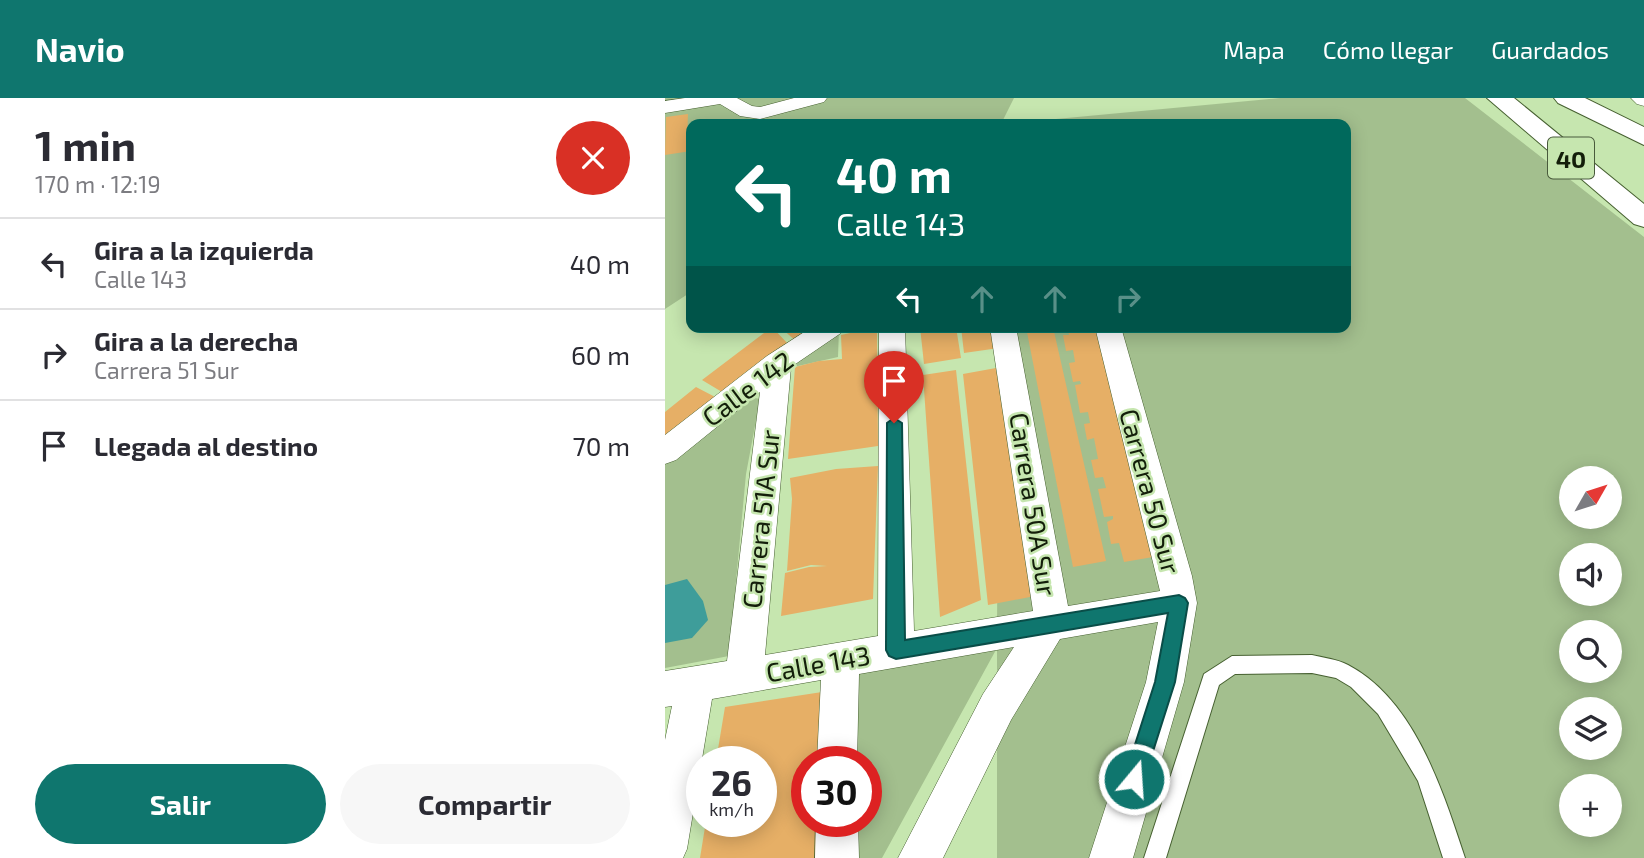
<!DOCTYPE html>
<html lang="es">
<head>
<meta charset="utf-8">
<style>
	:root { --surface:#fff; --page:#f7f7f7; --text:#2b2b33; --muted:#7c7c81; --line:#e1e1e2; --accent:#0f766e }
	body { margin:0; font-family:"Exo 2",sans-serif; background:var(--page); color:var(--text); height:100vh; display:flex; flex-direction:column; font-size:26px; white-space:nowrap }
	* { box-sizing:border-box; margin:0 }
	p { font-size:23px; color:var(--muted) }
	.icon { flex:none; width:38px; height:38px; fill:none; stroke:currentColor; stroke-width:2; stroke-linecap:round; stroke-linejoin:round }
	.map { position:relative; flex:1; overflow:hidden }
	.drawer { display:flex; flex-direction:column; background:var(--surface); width:665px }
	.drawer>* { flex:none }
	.hud { position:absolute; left:21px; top:21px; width:665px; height:214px; border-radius:14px; box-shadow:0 4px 18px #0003; background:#00695c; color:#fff; overflow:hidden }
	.needle { width:46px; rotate:51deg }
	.buttons { position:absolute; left:894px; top:368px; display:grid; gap:14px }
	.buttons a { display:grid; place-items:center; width:63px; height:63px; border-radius:50%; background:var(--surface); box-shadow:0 4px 18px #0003; font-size:35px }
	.speed { position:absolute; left:21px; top:648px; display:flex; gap:14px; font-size:35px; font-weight:700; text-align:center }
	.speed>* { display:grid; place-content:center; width:91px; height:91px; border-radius:50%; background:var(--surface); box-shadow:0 4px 18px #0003; line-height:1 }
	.speed small { font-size:18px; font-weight:400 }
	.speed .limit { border:10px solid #d22; background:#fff; color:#111 }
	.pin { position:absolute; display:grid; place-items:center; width:60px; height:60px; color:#fff; margin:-72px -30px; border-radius:50% 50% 50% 0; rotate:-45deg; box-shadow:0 0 7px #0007 }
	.pin .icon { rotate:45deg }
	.me { position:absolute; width:77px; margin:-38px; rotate:18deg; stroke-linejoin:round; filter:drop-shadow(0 0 5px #0008) }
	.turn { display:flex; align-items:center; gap:24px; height:147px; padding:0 35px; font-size:32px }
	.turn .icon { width:91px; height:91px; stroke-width:2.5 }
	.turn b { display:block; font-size:49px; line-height:60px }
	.lanes { display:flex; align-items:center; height:66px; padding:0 35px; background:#0003; justify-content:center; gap:35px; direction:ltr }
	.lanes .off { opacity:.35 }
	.round { display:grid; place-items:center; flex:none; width:74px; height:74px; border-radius:37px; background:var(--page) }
	.headline { display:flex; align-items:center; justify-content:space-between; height:119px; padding:0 35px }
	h1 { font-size:42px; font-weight:700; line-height:52px }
	.primary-button { display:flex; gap:14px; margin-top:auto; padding:14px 35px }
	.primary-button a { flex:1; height:80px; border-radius:42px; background:var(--accent); color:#fff; font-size:28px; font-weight:700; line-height:80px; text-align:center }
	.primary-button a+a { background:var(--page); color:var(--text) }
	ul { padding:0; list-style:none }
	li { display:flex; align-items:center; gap:21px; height:91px; padding:0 35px; border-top:2px solid var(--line) }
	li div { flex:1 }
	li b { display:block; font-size:26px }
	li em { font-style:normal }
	header { display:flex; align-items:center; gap:42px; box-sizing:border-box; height:98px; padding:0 35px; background:var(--accent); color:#fff }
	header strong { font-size:33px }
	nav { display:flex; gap:38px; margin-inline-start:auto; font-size:24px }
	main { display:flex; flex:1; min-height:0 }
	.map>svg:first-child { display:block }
</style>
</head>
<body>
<header>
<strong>Navio</strong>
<nav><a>Mapa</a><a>Cómo llegar</a><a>Guardados</a></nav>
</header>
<main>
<section class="drawer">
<div class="headline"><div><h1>1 min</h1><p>170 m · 12:19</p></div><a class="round" style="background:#d93025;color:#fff"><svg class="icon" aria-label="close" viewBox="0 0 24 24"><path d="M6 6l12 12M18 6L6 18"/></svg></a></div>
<ul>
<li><svg class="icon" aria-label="left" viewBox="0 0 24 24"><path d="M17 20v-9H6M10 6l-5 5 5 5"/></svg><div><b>Gira a la izquierda</b><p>Calle 143</p></div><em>40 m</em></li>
<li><svg class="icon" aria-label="right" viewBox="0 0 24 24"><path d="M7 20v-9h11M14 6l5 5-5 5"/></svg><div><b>Gira a la derecha</b><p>Carrera 51 Sur</p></div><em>60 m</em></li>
<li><svg class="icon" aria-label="arrive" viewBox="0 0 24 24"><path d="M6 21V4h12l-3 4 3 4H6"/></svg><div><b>Llegada al destino</b></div><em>70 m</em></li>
</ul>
<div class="primary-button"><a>Salir</a><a>Compartir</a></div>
</section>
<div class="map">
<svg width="979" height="760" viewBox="0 0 979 760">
	<rect width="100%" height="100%" fill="#c6e6af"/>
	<path fill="#a3bf8e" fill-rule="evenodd" d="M0 0H349L336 26H26V194L0 211Z
		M615 0H800L979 139V760H332V550L217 760H184L185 723H201V663H187L191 560 332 532 334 229H681V26H338ZM906 380H945V418H906ZM906 457H945V495H906ZM906 534H945V572H906ZM906 611H945V649H906ZM906 688H945V726H906Z
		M174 231 173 259 115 272Z
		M75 297 95 301 81 376 64 558 0 570V359Z"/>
	<path fill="#3e9d9a" d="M22 481 38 503 43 522 27 540 0 545V487Z"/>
	<path fill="#e6af66" d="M23 16 22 43 26 42V53L0 57 1 19Z
		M107 229 124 247 62 297 37 282Z
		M115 229H159L133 245Z
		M255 229H291L296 260 259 266Z
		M296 229H331L334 250 299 255Z
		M361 229H388L441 463 408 469Z
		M402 229H431L488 459 459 464 454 445 446 446 442 424 448 421V418L439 419 433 391 441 390 438 379 430 380 426 362 433 361 429 340 422 342 419 326 425 325 423 314 415 315 410 287 416 286 415 283 408 284 404 265 410 264 408 252 401 253 398 237H404Z
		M199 232H212L213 348 123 361 130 269 154 263 177 261 176 237Z
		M331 270 370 498 323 507 298 276Z
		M291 272 316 502 275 519 258 277Z
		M31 289 54 301 0 348V314Z
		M213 368 208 501 116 518 120 475 144 469 162 468 146 467 122 473 127 401 125 380 171 371Z
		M170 592 164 663H142V723H160L157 760H35L41 723H96V663H51L60 609Z"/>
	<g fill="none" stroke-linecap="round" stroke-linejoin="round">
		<g stroke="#466030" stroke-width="2">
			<path id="service" d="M647 557C659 560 672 561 683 567 750 602 778 694 800 760H778L753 683 713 616 686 589 671 580 647 575 570 576 554 587 501 760H479L539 576 567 558Z"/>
		</g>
		<g stroke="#466030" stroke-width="1">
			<path id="minor" d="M20 0H72L87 8 95 9 129 0H162L159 4 95 21 75 18 55 6 0 15V3Z
				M966 0H979V8L972 6Z
				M147 229H180L176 235 126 269 100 557 213 538 214 229H240L249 533 368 513 325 229H351L403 508 495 493 430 229H456L527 478 532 505 519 584 468 760H424L481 584 493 524 395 541 346 622 278 760H233L318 596 349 549 194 576 192 663H152L156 582 47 601 22 751 18 760H0V642L7 608 0 609V573L62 563 95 294 11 362 0 366V337L102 258Z
				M151 723H193L194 760H150Z"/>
		</g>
		<g stroke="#466030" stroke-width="2">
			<path id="primary" d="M822 0H849L979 106V129L969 126Z
				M889 0H920L979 29V47L893 5Z"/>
		</g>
		<use href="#service" fill="#fff" fill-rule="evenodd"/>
		<use href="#minor" fill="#fff" fill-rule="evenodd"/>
		<use href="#primary" fill="#fff" fill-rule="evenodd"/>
	</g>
	<path fill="#0f766e" stroke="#0a4d48" stroke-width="2" d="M229 320 237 325 240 542 514 497 520 500 523 505 510 584 477 688 469 691 462 688 459 681 490 584 503 515 231 561 224 558 221 552 222 325Z"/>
	<g text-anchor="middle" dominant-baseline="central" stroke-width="5" stroke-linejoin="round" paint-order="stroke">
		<rect fill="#c6e6af" stroke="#495a3c" stroke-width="2" x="883" y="39.5" width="46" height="41" rx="5"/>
		<g font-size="24" font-weight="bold" fill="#131e0a">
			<text x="906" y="60">40</text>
		</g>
		<g font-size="26" fill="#131e0a" stroke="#c6e6af">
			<text transform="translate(82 290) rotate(-37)">Calle 142</text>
			<text transform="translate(486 393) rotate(75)">Carrera 50 Sur</text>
			<text transform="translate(369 406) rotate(81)">Carrera 50A Sur</text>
			<text transform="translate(95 421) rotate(-84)">Carrera 51A Sur</text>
			<text transform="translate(153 565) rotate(-10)">Calle 143</text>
		</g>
	</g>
</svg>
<div class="buttons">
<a><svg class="needle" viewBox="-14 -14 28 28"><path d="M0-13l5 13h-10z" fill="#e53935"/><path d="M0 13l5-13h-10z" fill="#7c7c81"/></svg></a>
<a><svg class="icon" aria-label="sound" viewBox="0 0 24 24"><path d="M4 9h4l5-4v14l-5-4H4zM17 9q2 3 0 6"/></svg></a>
<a><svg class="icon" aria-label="search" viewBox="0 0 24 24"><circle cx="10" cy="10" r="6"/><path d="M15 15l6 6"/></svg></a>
<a><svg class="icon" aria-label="layers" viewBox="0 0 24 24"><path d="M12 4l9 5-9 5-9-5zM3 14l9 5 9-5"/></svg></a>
<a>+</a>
</div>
<div class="speed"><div>26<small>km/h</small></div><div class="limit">30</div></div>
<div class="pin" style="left:229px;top:325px;background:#d93025"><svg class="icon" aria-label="arrive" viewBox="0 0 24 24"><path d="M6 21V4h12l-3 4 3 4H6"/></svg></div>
<svg class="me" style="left:469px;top:681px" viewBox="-20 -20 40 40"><circle r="17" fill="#0f766e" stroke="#fff" stroke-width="3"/><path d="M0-11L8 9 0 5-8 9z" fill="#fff"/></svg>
<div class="hud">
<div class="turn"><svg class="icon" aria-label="left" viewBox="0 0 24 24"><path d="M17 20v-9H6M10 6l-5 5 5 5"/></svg><div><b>40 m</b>Calle 143</div></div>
<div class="lanes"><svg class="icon" aria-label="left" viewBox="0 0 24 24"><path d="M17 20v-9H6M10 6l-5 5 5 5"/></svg><svg class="icon off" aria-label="ahead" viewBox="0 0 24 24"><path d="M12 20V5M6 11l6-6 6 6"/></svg><svg class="icon off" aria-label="ahead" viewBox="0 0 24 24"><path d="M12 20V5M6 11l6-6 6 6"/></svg><svg class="icon off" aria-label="right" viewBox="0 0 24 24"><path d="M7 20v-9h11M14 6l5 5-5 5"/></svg></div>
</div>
</div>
</main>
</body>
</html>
